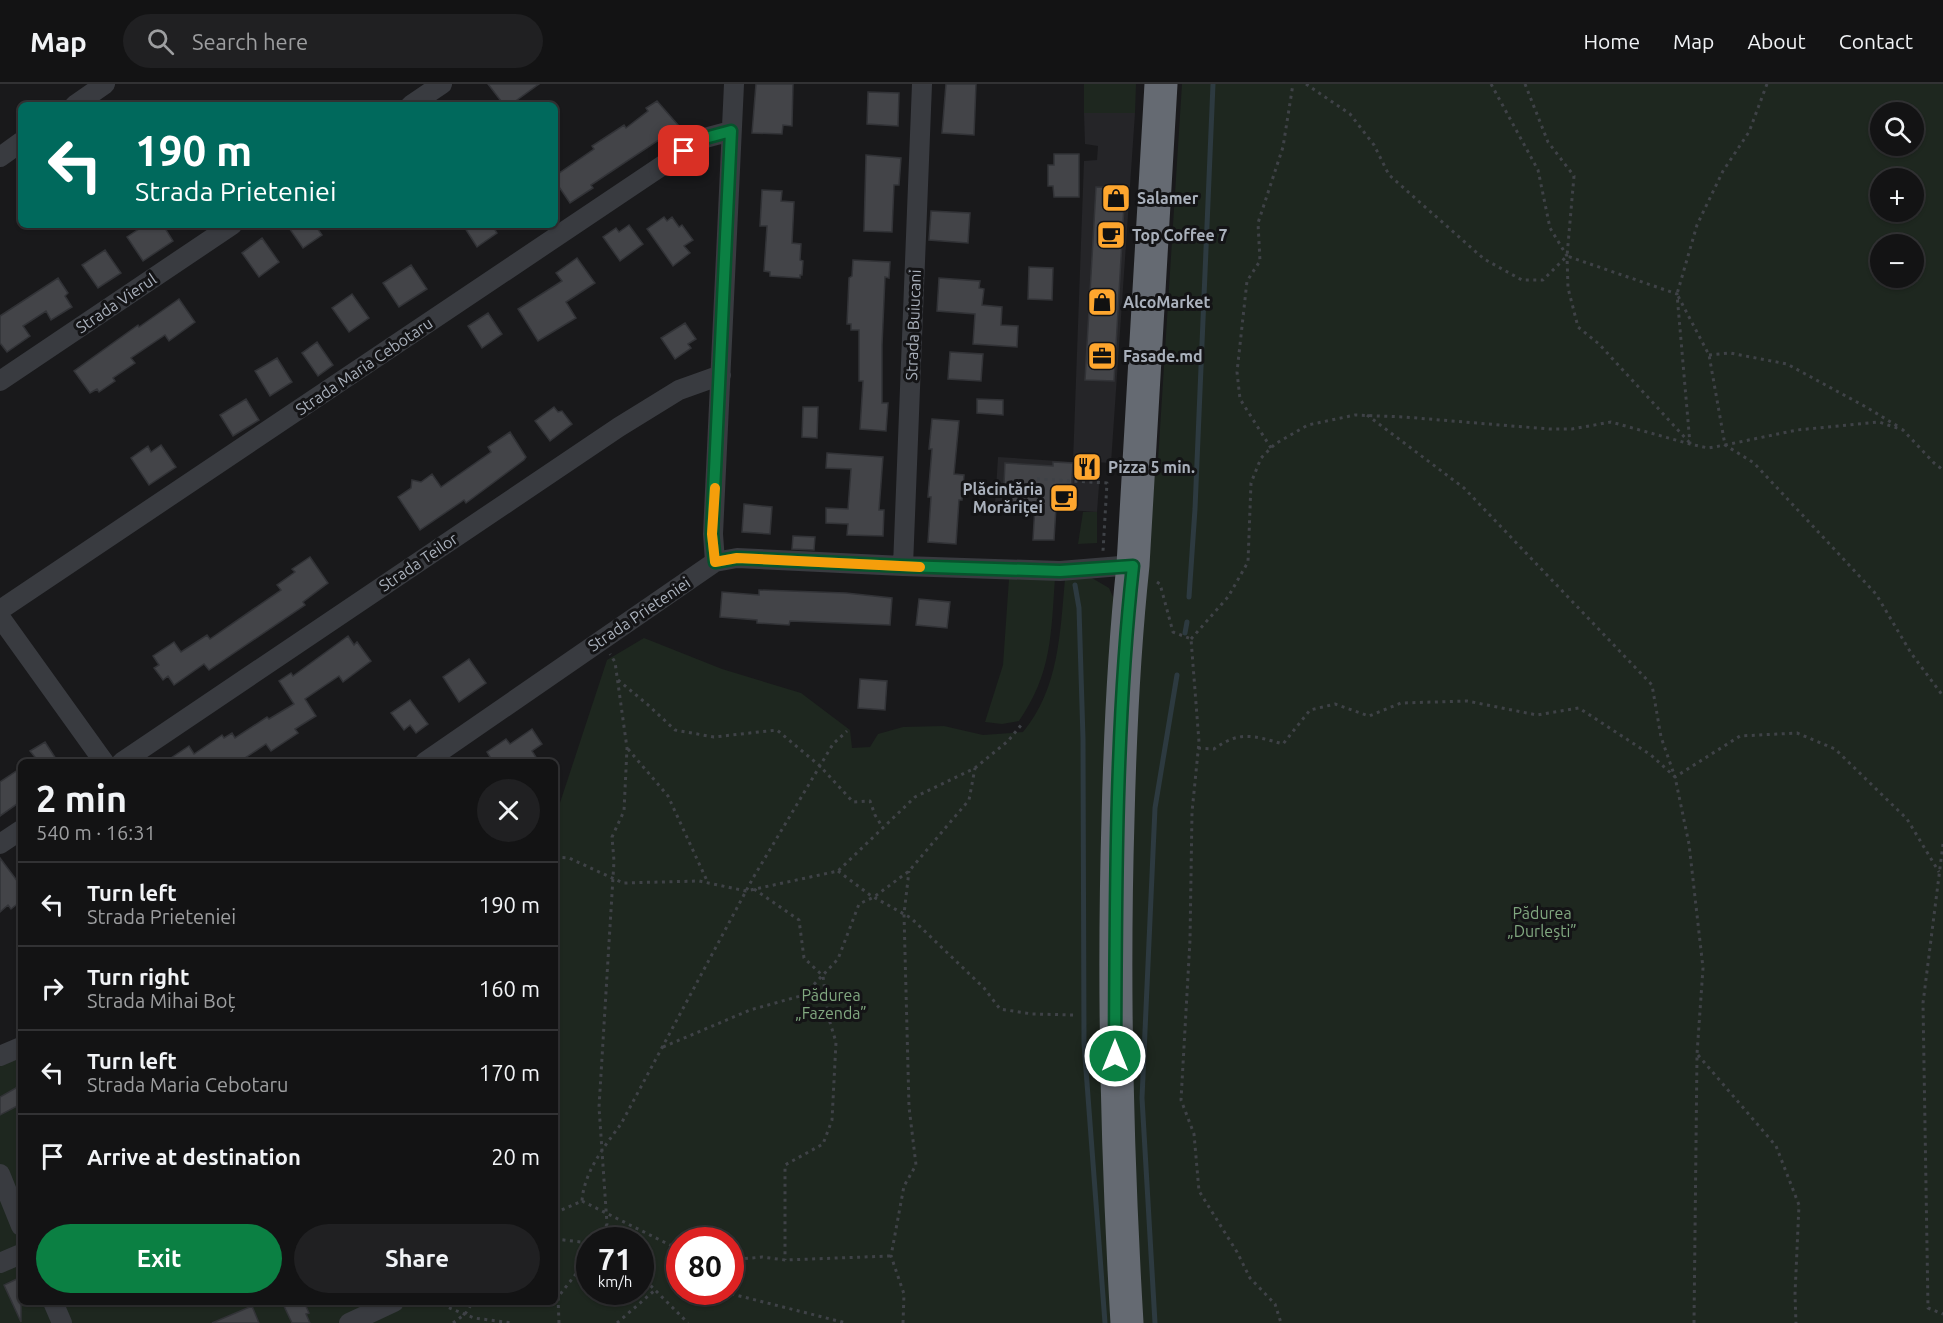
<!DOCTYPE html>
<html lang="en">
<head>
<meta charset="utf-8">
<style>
	:root { --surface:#131314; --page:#202022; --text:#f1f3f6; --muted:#9d9ea0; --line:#323234; --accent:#0b8043 }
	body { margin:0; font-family:Ubuntu,sans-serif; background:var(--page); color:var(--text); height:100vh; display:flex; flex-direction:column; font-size:22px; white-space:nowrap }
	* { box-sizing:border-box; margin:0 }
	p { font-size:20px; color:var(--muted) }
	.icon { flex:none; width:33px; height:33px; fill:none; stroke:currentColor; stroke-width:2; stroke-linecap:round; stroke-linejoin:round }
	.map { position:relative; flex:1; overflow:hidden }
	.sheet { position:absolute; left:18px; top:675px; width:540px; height:546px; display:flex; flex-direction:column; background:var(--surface); border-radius:9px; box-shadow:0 2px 4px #0004,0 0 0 2px var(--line) }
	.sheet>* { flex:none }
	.top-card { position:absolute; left:18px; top:18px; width:540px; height:126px; border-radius:9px; box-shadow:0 2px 4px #0004,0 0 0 2px var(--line); background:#00695c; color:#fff; overflow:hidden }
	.controls { position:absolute; left:1870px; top:18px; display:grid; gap:12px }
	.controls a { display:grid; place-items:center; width:54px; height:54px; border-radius:50%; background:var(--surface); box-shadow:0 2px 4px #0004,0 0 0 2px var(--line); font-size:30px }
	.speed { position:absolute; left:576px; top:1143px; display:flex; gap:12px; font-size:30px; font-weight:700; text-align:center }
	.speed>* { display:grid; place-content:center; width:78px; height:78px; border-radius:50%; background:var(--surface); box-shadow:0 2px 4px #0004,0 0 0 2px var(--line); line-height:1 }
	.speed small { font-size:15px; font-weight:400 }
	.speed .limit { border:9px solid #d22; background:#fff; color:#111 }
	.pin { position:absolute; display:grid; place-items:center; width:51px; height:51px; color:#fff; margin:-26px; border-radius:12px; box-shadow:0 3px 9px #0006 }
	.me { position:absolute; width:66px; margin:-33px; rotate:0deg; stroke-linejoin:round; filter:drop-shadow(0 0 4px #0008) }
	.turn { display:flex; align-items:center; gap:21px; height:126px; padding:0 18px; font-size:27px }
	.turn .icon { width:78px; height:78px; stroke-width:2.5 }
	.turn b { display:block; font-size:42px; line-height:51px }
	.round { display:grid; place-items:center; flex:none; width:63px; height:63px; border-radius:32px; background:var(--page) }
	.summary { display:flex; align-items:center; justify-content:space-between; height:102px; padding:0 18px }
	h1 { font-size:36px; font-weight:700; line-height:45px }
	.cta { display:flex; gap:12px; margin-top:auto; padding:12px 18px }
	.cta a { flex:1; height:69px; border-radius:36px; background:var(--accent); color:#fff; font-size:24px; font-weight:700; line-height:69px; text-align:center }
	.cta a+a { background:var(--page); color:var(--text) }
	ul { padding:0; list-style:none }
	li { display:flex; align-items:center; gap:18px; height:84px; padding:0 18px; border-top:2px solid var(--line) }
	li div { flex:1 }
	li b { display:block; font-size:22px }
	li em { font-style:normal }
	header { display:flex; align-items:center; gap:36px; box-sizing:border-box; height:84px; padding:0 30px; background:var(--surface); border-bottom:2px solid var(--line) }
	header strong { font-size:28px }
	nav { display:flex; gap:33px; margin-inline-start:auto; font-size:21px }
	.search { width:420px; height:54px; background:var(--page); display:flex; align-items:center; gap:15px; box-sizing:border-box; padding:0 21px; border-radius:33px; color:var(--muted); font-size:22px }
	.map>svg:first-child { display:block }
</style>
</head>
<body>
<header>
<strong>Map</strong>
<div class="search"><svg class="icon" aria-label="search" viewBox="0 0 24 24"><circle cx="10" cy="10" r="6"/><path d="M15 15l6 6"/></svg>Search here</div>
<nav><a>Home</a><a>Map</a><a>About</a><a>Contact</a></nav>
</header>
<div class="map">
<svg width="1943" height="1239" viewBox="0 0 1943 1239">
	<rect width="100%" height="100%" fill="#19191b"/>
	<path fill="#252528" d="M1084 29H1135L1111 379 1079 377 1073 379V387L1100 388 1097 428 995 421 998 373 1073 378 1084 77 1097 76 1098 62 1085 60Z"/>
	<path fill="#1e271f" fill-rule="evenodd" d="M1084 0H1136L1135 29H1084Z
		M1182 0H1943V1239H1141L1134 1110 1129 763 1148 392H1157ZM1881 28H1914V62H1881ZM1881 94H1914V128H1881ZM1881 160H1914V194H1881Z
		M1083 428H1097V459L1078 460Z
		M1055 494C1051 550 1052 589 1019 637L1002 640 985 638 1003 581 1009 495Z
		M1092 494 1109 504 1114 515 1113 1239H0V982L21 973V1218H555V734L607 576 644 554 722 585 801 609 850 646 852 664 870 663 878 650 903 643 944 642 983 651 1023 648C1059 605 1060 549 1065 495ZM590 1156H640V1208H590ZM680 1156H730V1208H680Z"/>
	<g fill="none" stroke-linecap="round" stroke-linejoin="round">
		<path stroke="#2d3a40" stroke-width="5" d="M1075 501 1079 524 1083 655 1084 959 1105 1239
			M1189 513 1195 425 1213 0
			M1185 549 1187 538
			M1155 1239 1142 1014 1155 724 1177 591"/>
	</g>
	<path fill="#434448" stroke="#323337" stroke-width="1.5" d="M488 0H539L510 21H504Z
		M756 0H793L792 42 783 41 782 50 752 49Z
		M946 0H976L974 51 942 49Z
		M868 8 899 9 898 42 867 40Z
		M657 17 678 41 665 52 591 101 593 104 570 119 555 97V92L594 65 592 62 624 41 626 44 648 27 646 24Z
		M1054 70H1079V113H1054L1053 102H1048V81H1054Z
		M866 71 901 74 899 101H894L892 148 864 147Z
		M1096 103 1125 104 1114 297 1085 296Z
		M762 106 782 107 781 117 794 118 792 159 801 160 800 176 803 177 802 191H800V194L770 192V188L764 187 767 142H760Z
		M931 127 970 129 968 159 929 156Z
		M664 133 667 137 672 133 679 143 682 141 693 156 684 162 690 169 673 182 647 145Z
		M145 141H163L173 157 143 177 127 153Z
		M287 141H315L322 151 303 164Z
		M463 141H492L497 149 477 163Z
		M629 141 643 160 620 177 603 153 616 144 619 148Z
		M262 154 279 178 259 193 242 169Z
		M105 166 121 189 98 204 82 181Z
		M577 174 595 199 566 218 576 234 538 257 518 225 562 197 556 189Z
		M853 176 890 178 889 194 885 193 882 261V319H888L886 347 860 345 863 297H859V246H851V240H847L849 194 852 192Z
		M411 181 427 205 399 223 383 199Z
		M1029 183 1053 184 1052 216 1028 215Z
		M58 194 68 209 65 212 72 223 51 236 46 227 23 242 30 252 7 268 0 259V232Z
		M939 194 980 197 979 204 984 205 982 221 1002 223 1001 241 1018 242 1017 263 973 260 975 230 937 227Z
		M352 210 369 234 349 248 332 224Z
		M179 215 195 238 169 257 165 251 131 274 135 279 113 294 115 297 99 308 97 305 90 309 74 287 138 241 139 243Z
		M488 229 502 250 482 264 468 242Z
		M685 239 696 255 688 260 691 264 675 275 661 254Z
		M317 258 333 281 318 292 302 269Z
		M950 268 983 270 981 297 948 295Z
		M277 274 292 298 270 312 255 287Z
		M246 315 259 336 233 352 220 331Z
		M977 315 1003 316V331L977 329Z
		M554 323 558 328 562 327 572 340 550 357 535 337Z
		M803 323H818L817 354 802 353Z
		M932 335 959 337 954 390 964 391 962 416H959L956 460 928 458 931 413H928L932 365H929Z
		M510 348 526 373 524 376 466 419 464 416 420 446 398 413 411 404 412 396 421 398 432 390 441 403 491 368 488 363Z
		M161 361 176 383 149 401 131 374 148 362 151 368Z
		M827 369 883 373 879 426H884L883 452 847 451 848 440 826 439V424L848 425 851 385 826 384Z
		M1053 378 1073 379 1070 424 1056 423 1054 456H1033L1035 421 1003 420 1005 379 1053 382Z
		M744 420 772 423 770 450 742 448Z
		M793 452 815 453 814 466 792 465Z
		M310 473 328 499 303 518 305 521 209 586 204 580 174 601 168 592 163 596 154 584 159 581 153 572 174 558 181 568 207 551 210 555 281 506 277 501 295 488 292 485Z
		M759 506 846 509 892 514 890 541 790 537 789 541 757 539V536L720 533 722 508 759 511Z
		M919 515 950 518 947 544 916 541Z
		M348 552 354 561 357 558 371 577 343 598 339 592 305 615 316 632 295 645 298 649 271 667 266 660 245 674 244 678H165L189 662 194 670 222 651 224 654 232 649 235 654 267 633 269 635 294 620 279 597 291 589 293 592Z
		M469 575 486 599 459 618 443 593Z
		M860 595 887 597 885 626 858 624Z
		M410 616 428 640 416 649 410 641 404 646 391 629Z
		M532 645 542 660 532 667 539 678H493L487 668 506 655 510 660Z
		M45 658 58 678H39L30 667Z
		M21 684V717L0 732V698Z
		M0 774 21 802V817L11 825 8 821 0 828Z
		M21 1001V1020L0 1031V1013Z
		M21 1193V1238L4 1201Z
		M291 1218H304L309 1229 306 1230 310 1239H292L284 1222Z
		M252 1222 259 1239H212Z"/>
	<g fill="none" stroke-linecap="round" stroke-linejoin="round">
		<path stroke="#3f4247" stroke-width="3" stroke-dasharray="3 4.5" stroke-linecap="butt" d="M1306 0 1350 30 1374 61 1389 91 1484 175 1522 196H1543L1566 173
			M1491 0 1538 86 1550 144 1567 172 1568 204 1578 243 1599 260 1689 358
			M1525 0 1548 58 1574 92 1567 172 1677 210 1690 360 1708 364 1725 361 1754 379 1876 510 1911 569 1943 612
			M1767 0 1749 48 1723 87 1697 141 1677 210 1709 271 1725 361 1797 346 1879 338 1903 346 1934 379 1943 386
			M1709 271 1730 269 1787 280 1866 323 1899 343
			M1367 331 1464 404 1652 601 1661 653 1675 693 1740 652 1797 649 1835 665 1907 735 1939 788
			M1271 364 1240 315 1237 288 1247 197 1260 177 1258 139 1283 63 1293 0
			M1037 395 1107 399 1103 467
			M1157 498 1160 500 1173 548 1191 555 1199 658 1192 728 1190 856 1181 1016 1194 1050 1199 1107 1237 1168 1250 1194 1275 1220 1281 1239
			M1191 555 1228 513 1248 478 1251 399 1261 374 1275 360 1308 341 1355 331 1404 333 1549 345H1572L1611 338 1690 360
			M618 596 647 620 675 646 714 653 777 646 820 682 853 718 870 717 875 731 883 744
			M1198 664 1214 665C1240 646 1254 652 1283 660L1310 626 1335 620 1369 632 1401 619 1467 617 1537 631 1579 624 1651 671 1675 693 1689 760 1703 884 1697 970 1694 1239
			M628 665 668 712 708 799
			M1943 760 1923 919 1928 1224 1943 1230
			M555 773 569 774 623 799 699 797 746 807 838 787 915 713 975 684 1008 657 1022 640
			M838 787 870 811 911 834 984 904 1000 925 1032 930 1074 931
			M754 805 799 836 804 874 823 892 828 932 836 958 832 1036 823 1060 785 1081V1176
			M663 963 750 926 804 911 838 875 859 820 874 813 909 787 969 716 975 684
			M1698 971 1776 1062 1799 1121 1795 1210 1796 1239
			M582 1117 672 1162 680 1169
			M555 1129 582 1117C584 1088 604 1063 621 1040L753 794 833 660 847 647
			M555 1155 590 1159
			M600 1156 607 1140 599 1023 614 777 612 753 624 727 627 664 615 578 610 570
			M730 1176 762 1173 785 1176 890 1172
			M640 1191 688 1239
			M724 1208 846 1239
			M435 1218 474 1234 512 1239
			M453 1239 465 1230 473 1218
			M559 1239 558 1213 590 1172
			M617 1239 655 1206
			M903 1239 904 1210 891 1172 904 1102 916 1081 909 1023 904 830 909 787"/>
		<path stroke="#393b40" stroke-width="20" d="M75 21 105 0
			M411 21 442 0
			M0 73 21 58
			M0 297 232 141
			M715 478 713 450 734 0
			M903 482 922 0
			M0 526 684 67 705 54 731 47
			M0 533 104 678
			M122 678 619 343 679 306 721 291
			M425 678 715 478 737 474 903 482 1060 487 1133 481
			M0 760 21 746
			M0 972 21 963
			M0 1090 21 1142
			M0 1179 21 1170
			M53 1218 62 1239
			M349 1239 394 1218"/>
		<path stroke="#656a72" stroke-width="33" d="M1127 1239C1117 1071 1113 903 1118 735 1120 650 1124 566 1133 481L1161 0"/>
	</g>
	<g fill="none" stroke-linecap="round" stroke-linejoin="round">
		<g stroke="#07532c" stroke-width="15">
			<path id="route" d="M684 67 705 54 731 47 712 450 715 478 737 474 903 482 1060 487 1133 482C1115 644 1116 808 1115 972"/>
		</g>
		<use href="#route" stroke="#0b8043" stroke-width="10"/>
		<path stroke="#f59e0b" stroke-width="10" d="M715 404 712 450 715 478 737 474 920 483"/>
	</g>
	<defs>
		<g id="shop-square" transform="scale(1.5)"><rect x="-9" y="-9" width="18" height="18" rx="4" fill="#fea62e" stroke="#141416"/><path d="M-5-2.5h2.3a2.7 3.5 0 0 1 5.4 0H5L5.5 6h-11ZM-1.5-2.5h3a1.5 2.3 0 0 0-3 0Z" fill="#111"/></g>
		<g id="cafe-square" transform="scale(1.5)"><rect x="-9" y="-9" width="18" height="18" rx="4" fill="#fea62e" stroke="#141416"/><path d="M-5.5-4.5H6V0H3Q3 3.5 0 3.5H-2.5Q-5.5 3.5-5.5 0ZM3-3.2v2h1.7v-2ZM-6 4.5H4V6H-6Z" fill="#111"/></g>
		<g id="office-square" transform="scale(1.5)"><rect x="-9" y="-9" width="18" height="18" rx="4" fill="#fea62e" stroke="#141416"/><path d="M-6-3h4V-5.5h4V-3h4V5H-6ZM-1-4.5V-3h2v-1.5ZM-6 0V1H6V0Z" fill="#111"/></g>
		<g id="restaurant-square" transform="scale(1.5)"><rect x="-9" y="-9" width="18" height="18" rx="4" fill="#fea62e" stroke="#141416"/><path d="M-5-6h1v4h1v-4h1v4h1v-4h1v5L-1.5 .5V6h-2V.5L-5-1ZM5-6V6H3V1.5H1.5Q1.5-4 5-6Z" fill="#111"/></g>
	</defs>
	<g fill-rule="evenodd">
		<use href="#shop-square" x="1116" y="114"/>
		<use href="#cafe-square" x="1111" y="151"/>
		<use href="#shop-square" x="1102" y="218"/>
		<use href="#office-square" x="1102" y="272"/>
		<use href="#restaurant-square" x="1087" y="383"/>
		<use href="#cafe-square" x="1064" y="414"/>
	</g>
	<g text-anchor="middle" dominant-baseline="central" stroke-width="6" stroke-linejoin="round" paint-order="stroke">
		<g font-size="16" font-weight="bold" fill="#aab1bc" stroke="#141416" text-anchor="start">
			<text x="1137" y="114">Salamer</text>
			<text x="1132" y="151">Top Coffee 7</text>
			<text x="1123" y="218">AlcoMarket</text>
			<text x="1123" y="272">Fasade.md</text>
			<text x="1108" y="383">Pizza 5 min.</text>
			<text x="1043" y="405" text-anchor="end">Plăcintăria<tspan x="1043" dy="18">Morăriței</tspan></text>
		</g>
		<g font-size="16" fill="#aab1bc" stroke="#141416">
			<text transform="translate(116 219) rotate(-34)">Strada Vierul</text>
			<text transform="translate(913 241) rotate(-88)">Strada Buiucani</text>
			<text transform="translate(364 282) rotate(-34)">Strada Maria Cebotaru</text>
			<text transform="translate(418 478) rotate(-34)">Strada Teilor</text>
			<text transform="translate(639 530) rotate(-34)">Strada Prieteniei</text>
		</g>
		<g font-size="16" fill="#81a880" stroke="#141416">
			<text x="1542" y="829">Pădurea<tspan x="1542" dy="18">„Durlești”</tspan></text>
			<text x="831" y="911">Pădurea<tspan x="831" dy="18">„Fazenda”</tspan></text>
		</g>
	</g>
</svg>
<div class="controls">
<a><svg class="icon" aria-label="search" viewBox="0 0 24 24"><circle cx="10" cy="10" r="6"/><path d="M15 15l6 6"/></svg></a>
<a>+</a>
<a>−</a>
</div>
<div class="speed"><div>71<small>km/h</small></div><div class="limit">80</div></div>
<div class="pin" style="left:684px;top:67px;background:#d93025"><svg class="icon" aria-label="arrive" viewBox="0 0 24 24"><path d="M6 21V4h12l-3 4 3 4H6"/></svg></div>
<svg class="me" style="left:1115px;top:972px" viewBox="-20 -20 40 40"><circle r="17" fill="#0b8043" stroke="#fff" stroke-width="3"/><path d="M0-11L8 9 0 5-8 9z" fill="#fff"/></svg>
<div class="top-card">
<div class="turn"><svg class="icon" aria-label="left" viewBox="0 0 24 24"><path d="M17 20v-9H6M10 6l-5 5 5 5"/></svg><div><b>190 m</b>Strada Prieteniei</div></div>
</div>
<section class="sheet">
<div class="summary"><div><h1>2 min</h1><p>540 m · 16:31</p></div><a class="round"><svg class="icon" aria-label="close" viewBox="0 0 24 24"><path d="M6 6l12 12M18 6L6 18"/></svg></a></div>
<ul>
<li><svg class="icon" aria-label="left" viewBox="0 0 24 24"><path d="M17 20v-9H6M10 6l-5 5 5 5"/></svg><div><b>Turn left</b><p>Strada Prieteniei</p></div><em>190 m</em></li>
<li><svg class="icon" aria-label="right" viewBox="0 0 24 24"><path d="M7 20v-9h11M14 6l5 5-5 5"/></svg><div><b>Turn right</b><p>Strada Mihai Boț</p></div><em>160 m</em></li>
<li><svg class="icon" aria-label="left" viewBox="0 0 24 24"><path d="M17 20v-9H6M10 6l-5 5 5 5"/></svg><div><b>Turn left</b><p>Strada Maria Cebotaru</p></div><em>170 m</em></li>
<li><svg class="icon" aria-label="arrive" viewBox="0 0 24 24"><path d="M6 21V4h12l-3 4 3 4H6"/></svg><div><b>Arrive at destination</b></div><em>20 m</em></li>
</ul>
<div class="cta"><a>Exit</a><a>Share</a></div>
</section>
</div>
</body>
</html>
